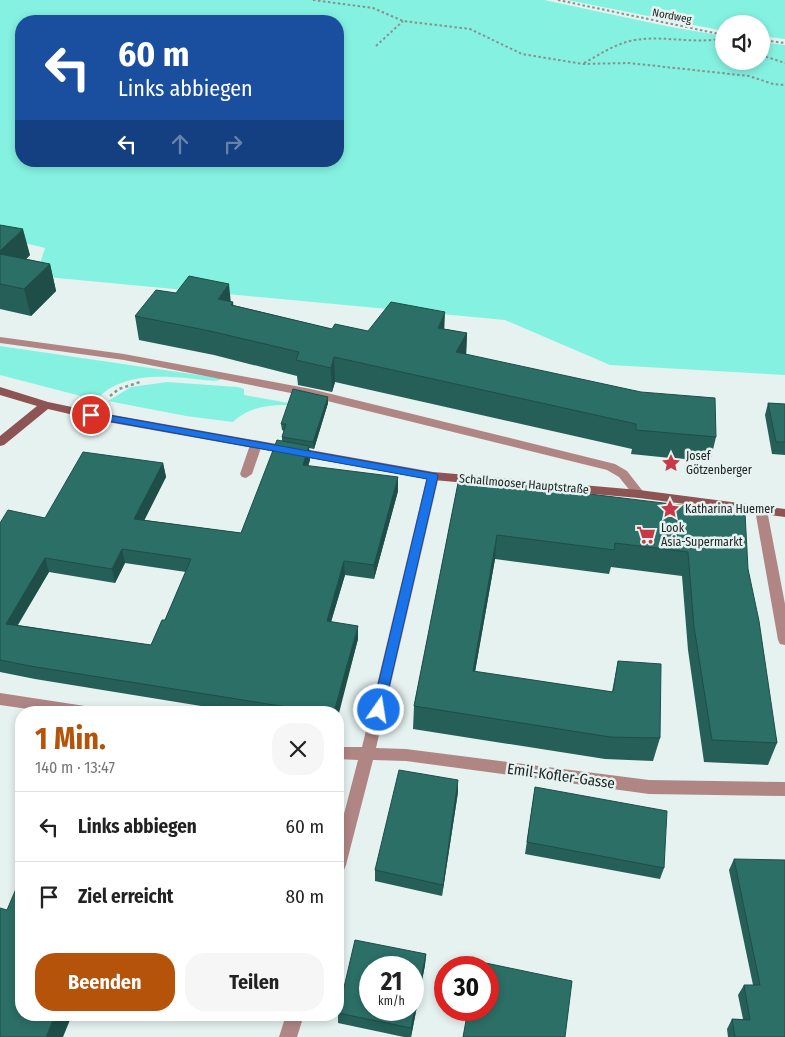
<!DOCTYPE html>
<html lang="de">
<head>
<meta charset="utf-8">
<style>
	:root { --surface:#fff; --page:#f6f6f6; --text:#222; --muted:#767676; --line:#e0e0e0; --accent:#b45309 }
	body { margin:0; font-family:"Fira Sans Condensed",sans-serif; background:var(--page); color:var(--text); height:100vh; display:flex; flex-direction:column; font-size:19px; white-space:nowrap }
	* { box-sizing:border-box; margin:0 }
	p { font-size:16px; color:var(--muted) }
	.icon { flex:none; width:28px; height:28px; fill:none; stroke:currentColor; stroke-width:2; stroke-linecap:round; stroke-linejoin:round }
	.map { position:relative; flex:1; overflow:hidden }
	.details { position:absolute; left:15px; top:706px; width:329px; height:315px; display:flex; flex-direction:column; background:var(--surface); border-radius:20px; box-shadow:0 2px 8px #0003 }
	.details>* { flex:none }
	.guide { position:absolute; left:15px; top:15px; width:329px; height:152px; border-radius:20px; box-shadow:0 2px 8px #0003; background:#1a4fa0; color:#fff; overflow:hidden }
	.buttons { position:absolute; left:715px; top:15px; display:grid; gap:10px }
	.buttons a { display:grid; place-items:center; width:55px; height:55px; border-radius:50%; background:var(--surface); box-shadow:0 2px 8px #0003; font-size:25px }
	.speed { position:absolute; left:359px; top:956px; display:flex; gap:10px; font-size:25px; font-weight:700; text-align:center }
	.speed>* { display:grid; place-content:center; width:65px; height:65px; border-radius:50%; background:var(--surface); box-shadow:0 2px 8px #0003; line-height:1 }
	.speed small { font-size:12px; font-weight:400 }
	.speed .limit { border:8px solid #d22; background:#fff; color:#111 }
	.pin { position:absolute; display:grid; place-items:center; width:42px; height:42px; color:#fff; margin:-21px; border:2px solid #fff; border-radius:50%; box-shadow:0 1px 5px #0007 }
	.me { position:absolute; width:55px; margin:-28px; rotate:13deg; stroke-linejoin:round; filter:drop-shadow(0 0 4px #0008) }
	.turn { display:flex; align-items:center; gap:18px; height:105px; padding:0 20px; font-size:22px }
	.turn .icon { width:65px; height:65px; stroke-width:2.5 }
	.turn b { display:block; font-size:35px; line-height:42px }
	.lanes { display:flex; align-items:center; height:48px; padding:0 20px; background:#0003; justify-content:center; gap:25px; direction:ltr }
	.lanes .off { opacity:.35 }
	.round { display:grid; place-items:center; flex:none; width:52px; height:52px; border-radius:20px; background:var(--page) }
	.head { display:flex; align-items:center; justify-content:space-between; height:85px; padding:0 20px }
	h1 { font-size:30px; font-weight:700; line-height:38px; color:var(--accent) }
	.cta { display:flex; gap:10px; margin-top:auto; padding:10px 20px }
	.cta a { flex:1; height:58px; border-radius:20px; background:var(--accent); color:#fff; font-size:20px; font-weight:700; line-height:58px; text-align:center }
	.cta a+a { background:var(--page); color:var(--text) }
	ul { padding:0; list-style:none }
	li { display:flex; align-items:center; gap:15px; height:70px; padding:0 20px; border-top:1px solid var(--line) }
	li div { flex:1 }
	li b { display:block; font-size:19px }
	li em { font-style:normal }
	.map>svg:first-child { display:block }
</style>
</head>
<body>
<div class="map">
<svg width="785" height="1037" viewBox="0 0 785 1037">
	<rect width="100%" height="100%" fill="#e5f2f0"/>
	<path fill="#85f2e1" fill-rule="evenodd" d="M0 0H544L671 27 724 36V61H761V42L785 45V375L610 365 505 320 36 276 45 248 0 237ZM21 21H338V161H21Z
		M567 0H785V39L761 36V24H724V31Z
		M0 346 219 378 221 380C210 382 198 379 186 378 155 375 118 375 96 400L0 375Z
		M167 382 238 387 244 389V395L311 407C285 404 253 402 233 422L186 416 108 401 131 387Z"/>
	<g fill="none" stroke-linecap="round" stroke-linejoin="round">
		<path stroke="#88918f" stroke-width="2" stroke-dasharray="2.5 2.5" stroke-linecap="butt" d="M313 0 373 8 403 21 470 29 522 54 583 64 629 63 749 76 773 84 785 85
			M558 0 724 35
			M761 40 785 43
			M376 46 403 21
			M761 55 785 63
			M584 63C599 55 613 45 630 41 661 34 693 45 724 38"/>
		<path stroke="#88918f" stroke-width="2.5" stroke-dasharray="3 3" stroke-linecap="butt" d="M110 396 119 389 140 382"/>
		<path fill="#b08685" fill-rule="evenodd" d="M0 337 124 354 311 389 615 464 627 471 645 494 639 498 635 497 619 477 607 470 311 397 124 360 0 343Z
			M256 441 262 445 252 474 246 478 242 477 240 474 250 445Z"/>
		<path fill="#b08685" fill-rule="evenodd" d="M433 472 439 476 376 748 406 749 649 780 785 782V796L649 794 406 761 373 760 346 865 344 870 338 872V837L358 760 338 759V747H362L427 476Z
			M761 506 767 510 785 604V645L780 644 778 640 755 510Z
			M0 693 85 706 90 708 92 712H49L0 705Z
			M286 1015H304L297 1037H279Z"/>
		<path fill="#8e5353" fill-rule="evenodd" d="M0 387 48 402 91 411 433 472 639 490 785 509V517L639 498 433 480 91 419 48 409 4 445 0 446V436L37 406 0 395Z"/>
	</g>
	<path fill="#255f58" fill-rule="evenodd" d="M0 225 30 255 26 259 50 264 56 291 31 316 0 309Z
		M176 293 231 301 233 305 332 329 368 331 445 329 467 333 466 354 716 437 710 462 631 454 632 449 335 382 332 392 298 385 297 376 214 355 139 340 135 316Z
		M328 403 314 449 309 448 310 460 308 466 398 491 374 579 345 575 331 622 358 639 338 712H238L35 679 0 672V523L45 518 163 463 166 477 144 520 241 533 282 441V437L284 431 282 430 281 424ZM125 563 186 572 165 620 151 645 18 625 49 572 115 583Z
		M768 403 785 404V455L772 454 765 415Z
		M459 478 748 569 777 743 768 765 704 762 688 650 682 576 611 567 609 574 495 559 475 672 612 692 618 661 660 738 653 761 605 759 413 729 414 706Z
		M535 787 664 868 660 879 525 854Z
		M458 792 442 896 375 881V870Z
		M734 859 785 1037H728L727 1029 732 1019H743L738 995 744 985H753L729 870Z
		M426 954 425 965 411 1037H404L338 1023V1013Z"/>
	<path fill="#1e4e47" d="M23 229 30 255 5 280 0 262V251Z
		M50 264 56 291 31 316 24 289Z
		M229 284 231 304 233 302 236 326 218 299Z
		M445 312 444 336 438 328Z
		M467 333 466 358 456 352Z
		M334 357 335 382 332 392 331 368Z
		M328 397V403L314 449 313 442Z
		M309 446 310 460 304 479 303 465Z
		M163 463 166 477 138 533 134 519Z
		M398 477V491L374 579V565Z
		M497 535 495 559 471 694 473 671Z
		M122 549 125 563 115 583 112 569Z
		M45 558 49 572 10 637 6 624Z
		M344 561 345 575 327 635V621Z
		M358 626V639L338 717V712H334Z
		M458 780V792L442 896 443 885Z
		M426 954 425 965 411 1037V1028Z
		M55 1015H72L63 1037H46Z"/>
	<path fill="#2b6f66" stroke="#1e4e47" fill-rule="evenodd" d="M0 225 23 229 0 251Z
		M0 254 50 264 24 289 0 284Z
		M189 276 229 284 218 299 233 302 231 305 332 329 335 324 368 331 391 302 445 312 438 328 467 333 456 352 641 392 715 398 716 437 636 430V424L334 357 331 368 296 360 299 352 210 331 135 316 156 290 176 293Z
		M293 389 328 397 313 442 282 437 286 424H281Z
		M768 403 785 404V442H776Z
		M277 440 309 446 303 465 398 477 374 565 344 561 327 621 358 626 334 712H318L30 666 0 660V523L8 510 45 518 83 452 163 463 134 519 241 533ZM122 549 191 559 165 620H162L151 645 6 624 45 558 112 569Z
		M459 478 745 513 748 569 759 621 777 743 712 740 694 627 688 552 615 543 614 550 497 535 473 671 613 692 618 661 661 664 660 738 610 737 414 706Z
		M399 770 458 780 443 885 375 870Z
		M535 787 667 811 664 868 527 842Z
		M734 859 785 860V1037H735L732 1019 750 1020 744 985H760Z
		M21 877V1015H55L46 1037H0V908L7 910Z
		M355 940 426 954 411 1028 338 1013ZM370 968H412V1010H370Z
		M476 961 572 981 565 1037H463L468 1010H488V968H475Z"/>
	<path fill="#1a73e8" stroke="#114b97" d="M91 412 437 474 438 476 383 713 379 715 374 713 372 710 427 479 87 417 85 415 87 413Z"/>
	<defs>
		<g id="sight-bare" transform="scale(1.5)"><path d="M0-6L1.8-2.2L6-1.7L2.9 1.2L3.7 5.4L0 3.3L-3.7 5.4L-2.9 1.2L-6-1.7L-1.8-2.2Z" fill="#c83847" stroke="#e5f2f0" stroke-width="2.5" paint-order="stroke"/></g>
		<g id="supermarket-bare" transform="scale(1.5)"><path d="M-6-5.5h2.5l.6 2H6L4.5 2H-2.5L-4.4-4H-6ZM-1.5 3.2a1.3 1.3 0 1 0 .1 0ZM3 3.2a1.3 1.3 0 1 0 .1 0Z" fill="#c83847" stroke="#e5f2f0" stroke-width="2.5" paint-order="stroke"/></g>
	</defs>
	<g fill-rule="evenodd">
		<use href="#sight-bare" x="671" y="463"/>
		<use href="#sight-bare" x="670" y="509"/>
		<use href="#supermarket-bare" x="646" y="535"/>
	</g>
	<g text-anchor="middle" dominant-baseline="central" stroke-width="5" stroke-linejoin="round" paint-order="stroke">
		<g font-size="11" fill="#212625" stroke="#e5f2f0">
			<text transform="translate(672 16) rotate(11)">Nordweg</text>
		</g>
		<g font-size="12" fill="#212625" stroke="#e5f2f0" text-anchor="start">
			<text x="686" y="456">Josef<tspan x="686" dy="14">Götzenberger</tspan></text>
			<text x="685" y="509">Katharina Huemer</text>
			<text x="661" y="528">Look<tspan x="661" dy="14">Asia-Supermarkt</tspan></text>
		</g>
		<g font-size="12" fill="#212625" stroke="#e5f2f0">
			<text transform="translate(524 484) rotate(5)">Schallmooser Hauptstraße</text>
		</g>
		<g font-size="15" fill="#212625" stroke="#e5f2f0">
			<text transform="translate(561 776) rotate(8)">Emil-Kofler-Gasse</text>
		</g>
	</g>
</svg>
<div class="buttons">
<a><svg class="icon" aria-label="sound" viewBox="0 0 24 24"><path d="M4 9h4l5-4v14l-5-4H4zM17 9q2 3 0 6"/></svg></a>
</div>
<div class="speed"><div>21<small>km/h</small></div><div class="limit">30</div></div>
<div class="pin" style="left:91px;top:415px;background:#d93025"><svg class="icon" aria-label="arrive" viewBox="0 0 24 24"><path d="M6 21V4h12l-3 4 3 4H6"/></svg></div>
<svg class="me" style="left:379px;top:710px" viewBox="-20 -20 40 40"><circle r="17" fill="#1a73e8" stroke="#fff" stroke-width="3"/><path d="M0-11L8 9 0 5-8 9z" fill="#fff"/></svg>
<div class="guide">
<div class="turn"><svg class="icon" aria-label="left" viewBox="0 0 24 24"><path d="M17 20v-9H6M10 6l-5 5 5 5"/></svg><div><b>60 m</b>Links abbiegen</div></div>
<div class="lanes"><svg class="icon" aria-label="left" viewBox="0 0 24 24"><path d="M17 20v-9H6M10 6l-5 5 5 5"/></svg><svg class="icon off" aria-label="ahead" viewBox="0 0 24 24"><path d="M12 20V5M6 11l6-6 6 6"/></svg><svg class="icon off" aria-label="right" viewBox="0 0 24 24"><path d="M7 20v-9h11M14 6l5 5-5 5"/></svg></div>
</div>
<section class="details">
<div class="head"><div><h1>1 Min.</h1><p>140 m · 13:47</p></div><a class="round"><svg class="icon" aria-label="close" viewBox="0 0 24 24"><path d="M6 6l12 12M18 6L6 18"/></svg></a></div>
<ul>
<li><svg class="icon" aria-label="left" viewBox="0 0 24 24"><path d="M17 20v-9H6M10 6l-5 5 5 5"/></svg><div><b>Links abbiegen</b></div><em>60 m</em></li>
<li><svg class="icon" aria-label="arrive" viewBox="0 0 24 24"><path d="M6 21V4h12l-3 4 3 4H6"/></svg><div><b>Ziel erreicht</b></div><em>80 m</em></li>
</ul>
<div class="cta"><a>Beenden</a><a>Teilen</a></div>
</section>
</div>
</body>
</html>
